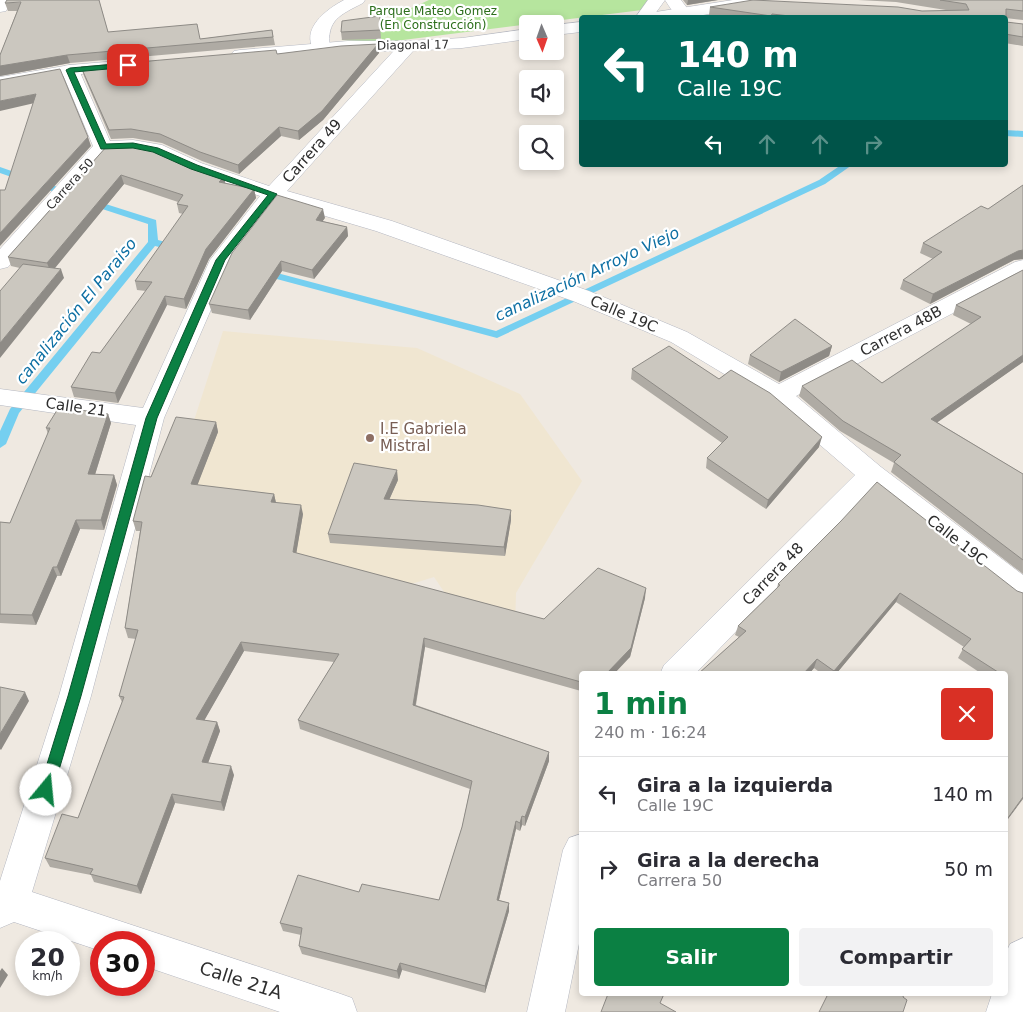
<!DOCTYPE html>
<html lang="es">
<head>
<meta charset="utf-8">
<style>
	:root { --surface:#fff; --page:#f2f2f3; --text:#2b2b33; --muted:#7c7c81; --line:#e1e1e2; --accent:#0b8043 }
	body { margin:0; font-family:"DejaVu Sans",sans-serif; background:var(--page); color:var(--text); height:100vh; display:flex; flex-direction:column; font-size:19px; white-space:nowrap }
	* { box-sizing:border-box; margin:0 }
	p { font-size:16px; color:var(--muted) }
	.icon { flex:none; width:28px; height:28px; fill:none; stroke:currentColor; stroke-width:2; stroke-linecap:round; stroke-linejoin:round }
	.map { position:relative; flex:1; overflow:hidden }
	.panel { position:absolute; left:579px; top:671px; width:429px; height:325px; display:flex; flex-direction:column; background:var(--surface); border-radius:5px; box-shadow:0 2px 8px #0003 }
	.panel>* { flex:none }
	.banner { position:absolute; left:579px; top:15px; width:429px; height:152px; border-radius:5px; box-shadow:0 2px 8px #0003; background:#00695c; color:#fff; overflow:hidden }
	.needle { width:32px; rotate:178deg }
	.controls { position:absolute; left:519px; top:15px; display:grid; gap:10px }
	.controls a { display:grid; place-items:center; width:45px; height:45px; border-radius:5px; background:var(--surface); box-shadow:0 2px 8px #0003; font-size:25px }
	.speed { position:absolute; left:15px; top:931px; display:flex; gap:10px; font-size:25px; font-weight:700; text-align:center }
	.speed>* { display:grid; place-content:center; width:65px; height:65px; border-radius:50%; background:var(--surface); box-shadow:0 2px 8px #0003; line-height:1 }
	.speed small { font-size:12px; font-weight:400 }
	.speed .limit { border:8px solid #d22; background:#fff; color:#111 }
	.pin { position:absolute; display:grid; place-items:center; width:42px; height:42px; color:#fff; margin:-21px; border-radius:10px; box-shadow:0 2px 8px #0006 }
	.me { position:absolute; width:55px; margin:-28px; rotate:17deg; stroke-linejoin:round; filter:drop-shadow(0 0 4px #0008) }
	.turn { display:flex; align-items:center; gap:18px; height:105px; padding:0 15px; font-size:22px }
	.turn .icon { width:65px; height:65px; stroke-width:2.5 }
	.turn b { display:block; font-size:35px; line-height:42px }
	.lanes { display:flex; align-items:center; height:48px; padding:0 15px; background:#0003; justify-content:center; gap:25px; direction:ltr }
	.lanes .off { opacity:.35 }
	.round { display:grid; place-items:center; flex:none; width:52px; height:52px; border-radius:5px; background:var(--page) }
	.headline { display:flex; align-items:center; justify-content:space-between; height:85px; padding:0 15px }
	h1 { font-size:30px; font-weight:800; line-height:38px; color:var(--accent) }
	.button { display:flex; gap:10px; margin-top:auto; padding:10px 15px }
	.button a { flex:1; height:58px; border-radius:5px; background:var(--accent); color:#fff; font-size:20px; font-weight:800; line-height:58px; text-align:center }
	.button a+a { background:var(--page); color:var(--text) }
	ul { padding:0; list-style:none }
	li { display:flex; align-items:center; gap:15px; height:75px; padding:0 15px; border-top:1px solid var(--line) }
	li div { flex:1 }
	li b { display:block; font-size:19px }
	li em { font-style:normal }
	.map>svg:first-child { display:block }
</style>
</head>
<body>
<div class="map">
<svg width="1023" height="1012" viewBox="0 0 1023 1012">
	<rect width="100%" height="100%" fill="#efe9e1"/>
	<path fill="#f0e6d1" d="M223 331 417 348 520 394 582 481 516 593 515 630 462 618 434 577 389 591 139 590Z"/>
	<path fill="#b6e59e" d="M429 0H648L642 10 387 42 341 40Z"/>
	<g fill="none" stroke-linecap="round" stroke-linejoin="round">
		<path fill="#75cff0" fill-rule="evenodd" d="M1005 130 1023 131V137L1005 136Z
			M841 165H852L825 184 497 338 258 274 257 272 262 269 496 331 819 180Z
			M0 167 72 192 74 194 72 196H66L0 173Z
			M90 199 156 220 158 240 180 246 181 248 176 251 155 246 19 413 6 444 0 448V431L10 409 148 242V224L87 204V200Z"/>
		<g stroke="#b4b7c1" stroke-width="1">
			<path id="street" d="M0 0H12L6 11 0 12Z
				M344 0H365L363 3C340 15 326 20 330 48L327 52 321 53 315 52C299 29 327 9 344 0Z
				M648 0H681L690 12 688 16C675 19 672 10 665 0L652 18H635Z
				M408 41 414 42 417 46 414 50 287 191 392 221 589 291 687 332 779 384 1015 262 1023 260V276L796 396 881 467 1023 575V602L1013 599 873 489 695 674H660L664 665 855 475 769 401 671 342 573 301 376 231 278 202 232 261 164 418 91 696 32 892 338 993 352 998 357 1012H280L144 966V942H101V951L14 922 0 928V881L59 696 136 425 0 405V389L143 408 210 260 260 196 187 171 150 154 133 152 109 153 8 267 0 269V249L93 146 61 70 64 66 70 65 76 66 79 70 110 141 133 140 162 145 201 163 269 186 402 42Z
				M581 834V934L565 1012H527L563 850 569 838Z
				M1023 938V1012H986L992 994H1005V955L1010 944Z"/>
		</g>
		<g stroke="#b4b7c1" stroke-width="1">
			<path id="secondary" d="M733 0H752L754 3 752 6 746 8 685 18H641L643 14 649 13Z
				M581 22V32L555 35V25Z
				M528 29V39L462 48 408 51H348L240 60 234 59 231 55 234 51 240 50 348 41H408L462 38Z
				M118 61 124 62 127 66 124 70 70 75 0 87V77L70 65Z"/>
		</g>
		<use href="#street" fill="#fff" fill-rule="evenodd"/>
		<use href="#secondary" fill="#fff" fill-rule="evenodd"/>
	</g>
	<path fill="#afaba4" d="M99 0 108 32 200 39 272 30 275 45 70 63 0 76V55L17 11H8L5 3Z
		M683 0H718L687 5Z
		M858 0H1023V20L1006 18V22L1023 24V46L1005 43V18H723L709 15 710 7 922 11H952L896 2Z
		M380 24 381 39 342 40 341 32Z
		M378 44 379 53 323 120 299 140 281 136 239 174 202 161 162 143 133 138 111 139 84 76 81 67 277 54Z
		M107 146 225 183 254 189 256 198 209 259 186 309 167 305 118 403 74 397 71 387 100 353 146 291 137 290 135 281 183 214 179 213 177 204 178 202 124 184 54 268 64 278 11 266 8 257Z
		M1023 185V259L1014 260 930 304 900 289 903 280 933 259 920 253 923 243 988 209Z
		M325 218 322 221 347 227 348 236 314 279 282 271 250 320 212 313 209 304Z
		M1023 270V362L937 422 1023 474V574L891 472 894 463 840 431 799 396 802 386 882 383 971 324 953 315 956 305Z
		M832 346 829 356 779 382 748 364 750 355Z
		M632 369 719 379 819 447 766 509 706 468 707 458 722 443 631 379Z
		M108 414 111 423 95 475H114L117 485 104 530 80 529 61 576H57L36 625 0 623V522L10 523 48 434 46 428Z
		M216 422 218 432 197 485 274 494 276 503 303 514 296 553 544 619 645 598 630 657 581 674V691L425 647 416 705 549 752V761L525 826 522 825 520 831 516 829 499 900 509 903V911L485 993 402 970 399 979 302 954 299 946 301 935 283 931 280 923 359 892 439 900 462 827 470 789 300 729 298 720 334 662 244 651 204 720 217 722 220 731 208 763 234 775 224 811 175 803 141 894 94 882 91 875 50 867 45 858 78 818 122 702 119 696 136 639 128 638 125 628 140 531H136L133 521 151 477Z
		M398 480 389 500 511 520 505 556 330 543 328 534Z
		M778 584 1017 591 1005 823V674H982L958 658 964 647 896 602 836 674H822L814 668 809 674H698L739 637 735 635 738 626 777 588Z"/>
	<path fill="#8e8b86" d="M688 0H718L687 5Z
		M378 44 379 53 323 120 299 140 298 131Z
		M67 55 70 63 0 76V66Z
		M36 94 39 102 0 111V101Z
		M279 127 281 136 239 174 238 165Z
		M88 137 91 146 0 246V233Z
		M121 175 124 184 51 273 47 263Z
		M224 177 226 186 219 182Z
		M254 189 256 198 209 259 186 309 184 299 206 249Z
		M323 209 325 218 317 229 316 220Z
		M347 227 348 236 314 279 312 270Z
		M1023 250V259L1014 260 930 304 933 294 1018 251Z
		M281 261 282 271 250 320 248 310Z
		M61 269 64 278 0 358V343Z
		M165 296 167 305 118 403 115 393Z
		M832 346 829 356 779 382 781 372Z
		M1023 355V362L928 429 931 419Z
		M108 414 111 423 92 484 88 474Z
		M216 422 218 432 194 494 191 484Z
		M822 437 819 447 766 509 768 500Z
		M397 470 398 480 385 509 384 499Z
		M114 475 117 485 104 530 101 520Z
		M274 494 276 503 271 502Z
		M301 505 303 514 295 561 293 552Z
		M511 510V520L505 556 504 547Z
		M76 520 80 529 61 576 57 567Z
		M53 567 57 576 36 625 32 615Z
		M646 588 645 598 630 657 614 674H606Z
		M900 593 896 602 836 674H833L834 671Z
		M424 638 425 647 414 714 413 705Z
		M241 642 244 651 200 728 196 719Z
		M817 659 814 668 809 674H803Z
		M25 692 29 701 1 750 0 749V734Z
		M217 722 220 731 205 771 202 762Z
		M549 752V761L525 826V817Z
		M231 766 234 775 224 811 221 802Z
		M172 794 175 803 141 894 137 886Z
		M1023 797V799L1005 823V822Z
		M522 816V825L520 831V823Z
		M516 821V829L497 908V900Z
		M509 903V911L485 993V986Z
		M400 963 402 970 399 979 397 971Z
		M2 968 8 975 0 988V971Z"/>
	<path fill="#cbc7bf" stroke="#8e8b86" d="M7 0H99L108 32 197 24 200 39 272 30 273 37 67 55 0 66V55L21 2 5 3Z
		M753 0 898 7 922 11 969 10 966 4 940 0H1023V11L1006 9V22L1023 24V37L1005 34V18H807L772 14 771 16 710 7Z
		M380 16V30L341 32 342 21Z
		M378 44 322 111 298 131 279 127 238 165 200 152 160 134 131 129 109 130 81 67 276 50 277 54 341 46Z
		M60 69 88 137 0 233V190H5L36 94 0 101V80Z
		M131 145 147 147 184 164 224 177 219 182 254 189 206 249 184 299 165 296 115 393 71 387 92 352 100 353 152 282 135 281 188 206 177 204 183 195 121 175 47 263 8 257 107 146Z
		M1023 185V250L1018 251 933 294 903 280 942 252 923 243 981 206 988 209Z
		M277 195 323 209 316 220 347 227 312 270 281 261 248 310 209 304 232 253Z
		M23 264 61 269 0 343V291Z
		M1023 270V355L931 419 1023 474V560L894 462 901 455 843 421 802 386 852 360 882 383 981 317 956 305Z
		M795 319 832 346 781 372 750 355Z
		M669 346 719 379 731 370 770 393 822 437 768 500 707 458 728 437 632 369Z
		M59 407 108 414 88 474 114 475 101 520H76L57 567H53L32 615 0 614V522L10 523 50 428H46Z
		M176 417 216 422 191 484 274 494 271 502 301 505 293 552 544 619 598 568 646 588 631 648 606 674H581V682L424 638 413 705 549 752 525 817 522 816 520 823 516 821 497 900 509 903 485 986 400 963 397 971 299 946 302 928 280 923 298 875 359 892 362 884 439 900 462 827 472 781 298 720 339 654 241 642 196 719 217 722 202 762 231 766 221 802 172 794 137 886 90 874 93 869 45 858 62 814 78 818 124 697 119 696 138 630 125 628 142 522 133 521 145 476 151 477Z
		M354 463 397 470 384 499 478 505 511 510 504 547 328 534Z
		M877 482 1017 591 1023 593V797L1005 822V682L1008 679 1005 676V674H1001L962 649 971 639 900 593 834 671 817 659 803 674H698L746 631 738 626 780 585 778 584 841 521Z
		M0 687 25 692 0 734Z
		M608 994H664L660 1003 676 1012H601Z
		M828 994H904L903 997 907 1000 903 1012H819Z"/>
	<path fill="#0b8043" stroke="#07532c" d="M128 63 130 64V67L74 72 106 144 133 143 158 148 197 165 277 194 225 260 157 418 81 696 53 790 51 795 46 797 41 795 39 790 68 696 146 418 216 260 268 195 191 169 153 152 133 148 101 149 66 70 70 68Z"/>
	<circle fill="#8d6e63" stroke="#fff" stroke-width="2" cx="370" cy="438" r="5"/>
	<g text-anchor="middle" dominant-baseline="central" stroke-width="4.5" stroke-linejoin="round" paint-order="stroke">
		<g font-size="12" fill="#2c6e1b" stroke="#fff">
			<text x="433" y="11">Parque Mateo Gomez<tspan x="433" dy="14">(En Construcción)</tspan></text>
		</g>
		<g font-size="12" fill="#2e2e2e" stroke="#fff">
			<text transform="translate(413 45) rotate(-1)">Diagonal 17</text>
			<text transform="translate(70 184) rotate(-48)">Carrera 50</text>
		</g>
		<g font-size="15" fill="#2e2e2e" stroke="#fff">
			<text transform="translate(312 151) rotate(-48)">Carrera 49</text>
			<text transform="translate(624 314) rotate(23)">Calle 19C</text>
			<text transform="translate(901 331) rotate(-28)">Carrera 48B</text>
			<text transform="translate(76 407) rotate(8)">Calle 21</text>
			<text transform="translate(957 540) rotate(38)">Calle 19C</text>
			<text transform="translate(773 574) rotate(-46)">Carrera 48</text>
		</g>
		<g font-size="15" fill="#785e54" stroke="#fff" text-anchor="start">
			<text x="380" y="429">I.E Gabriela<tspan x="380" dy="17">Mistral</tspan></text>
		</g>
		<g font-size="16" font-style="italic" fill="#0d6fa3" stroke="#fff">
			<text transform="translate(587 274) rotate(-25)">canalización Arroyo Viejo</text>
			<text transform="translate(76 311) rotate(-51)">canalización El Paraiso</text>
		</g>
		<g font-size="18" fill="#2e2e2e" stroke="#fff">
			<text transform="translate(241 980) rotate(18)">Calle 21A</text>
		</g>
	</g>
</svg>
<div class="controls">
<a><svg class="needle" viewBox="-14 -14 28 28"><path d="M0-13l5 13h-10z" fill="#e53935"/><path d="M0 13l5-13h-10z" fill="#7c7c81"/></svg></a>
<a><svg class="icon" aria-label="sound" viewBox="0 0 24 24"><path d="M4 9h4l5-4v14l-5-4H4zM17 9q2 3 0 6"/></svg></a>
<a><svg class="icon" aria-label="search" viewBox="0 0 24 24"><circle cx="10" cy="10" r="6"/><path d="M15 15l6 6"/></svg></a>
</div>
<div class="speed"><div>20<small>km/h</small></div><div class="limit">30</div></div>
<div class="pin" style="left:128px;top:65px;background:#d93025"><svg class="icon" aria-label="arrive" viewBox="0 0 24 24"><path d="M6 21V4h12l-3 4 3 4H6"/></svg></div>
<svg class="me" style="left:46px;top:790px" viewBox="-20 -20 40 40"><circle r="19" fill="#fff"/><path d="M0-13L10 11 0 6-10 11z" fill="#0b8043"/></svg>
<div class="banner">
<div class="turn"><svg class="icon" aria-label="left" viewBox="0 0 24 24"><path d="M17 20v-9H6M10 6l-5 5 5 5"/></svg><div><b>140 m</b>Calle 19C</div></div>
<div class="lanes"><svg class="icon" aria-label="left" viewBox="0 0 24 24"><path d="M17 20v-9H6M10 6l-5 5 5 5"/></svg><svg class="icon off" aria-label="ahead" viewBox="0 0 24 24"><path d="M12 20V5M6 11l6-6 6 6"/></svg><svg class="icon off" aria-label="ahead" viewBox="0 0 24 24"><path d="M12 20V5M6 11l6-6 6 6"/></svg><svg class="icon off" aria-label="right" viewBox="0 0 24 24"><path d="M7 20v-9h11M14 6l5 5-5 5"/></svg></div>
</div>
<section class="panel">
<div class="headline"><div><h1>1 min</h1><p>240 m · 16:24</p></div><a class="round" style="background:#d93025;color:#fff"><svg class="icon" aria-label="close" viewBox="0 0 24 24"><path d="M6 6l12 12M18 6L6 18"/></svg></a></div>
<ul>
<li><svg class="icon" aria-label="left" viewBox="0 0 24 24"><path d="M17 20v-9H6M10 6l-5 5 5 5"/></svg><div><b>Gira a la izquierda</b><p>Calle 19C</p></div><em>140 m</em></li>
<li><svg class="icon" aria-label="right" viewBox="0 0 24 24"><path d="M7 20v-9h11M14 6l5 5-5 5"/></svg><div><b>Gira a la derecha</b><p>Carrera 50</p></div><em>50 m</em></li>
</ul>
<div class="button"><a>Salir</a><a>Compartir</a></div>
</section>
</div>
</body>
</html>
